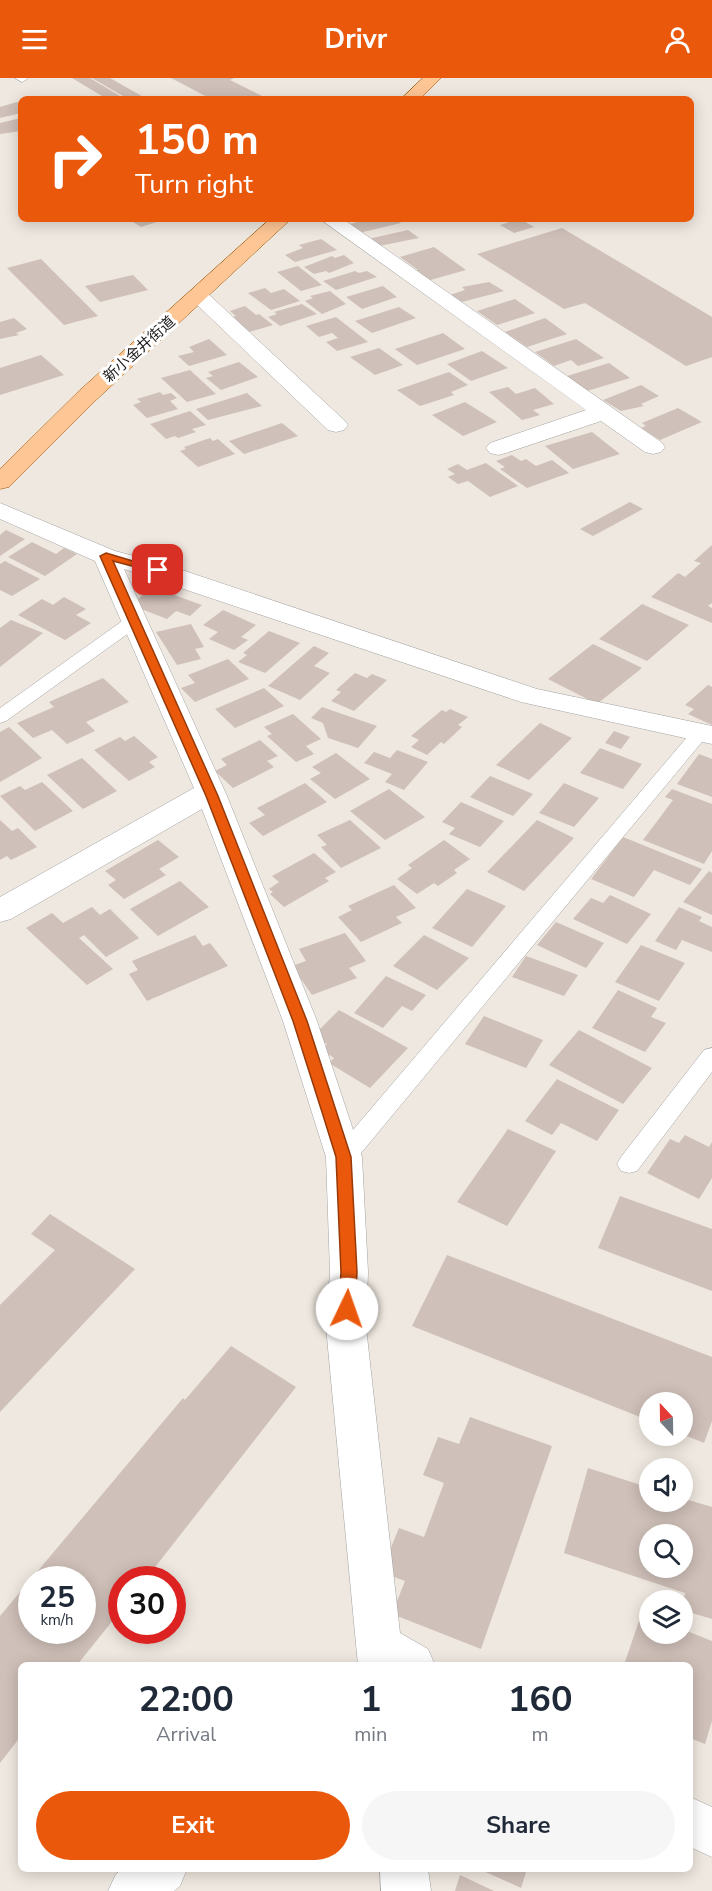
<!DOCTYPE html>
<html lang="en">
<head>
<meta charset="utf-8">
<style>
	:root { --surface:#fff; --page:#f6f6f7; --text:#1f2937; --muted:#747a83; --accent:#ea580c }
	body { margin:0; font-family:"Nunito Sans","Noto Sans JP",sans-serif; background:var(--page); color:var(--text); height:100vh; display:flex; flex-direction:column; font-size:22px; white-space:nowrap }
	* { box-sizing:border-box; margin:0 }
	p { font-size:20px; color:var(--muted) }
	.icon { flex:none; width:33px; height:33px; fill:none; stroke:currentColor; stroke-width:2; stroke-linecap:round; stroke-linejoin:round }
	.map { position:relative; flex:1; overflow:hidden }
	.details { position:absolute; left:18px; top:1584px; width:675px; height:210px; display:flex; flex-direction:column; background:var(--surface); border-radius:9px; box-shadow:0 3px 15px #0003 }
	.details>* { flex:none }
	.banner { position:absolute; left:18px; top:18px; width:676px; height:126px; border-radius:9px; box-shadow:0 3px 15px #0003; background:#ea580c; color:#fff; overflow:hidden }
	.needle { width:39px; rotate:338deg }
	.tools { position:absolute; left:639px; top:1314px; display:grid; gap:12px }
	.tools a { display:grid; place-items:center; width:54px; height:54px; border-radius:50%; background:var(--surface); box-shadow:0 3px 15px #0003; font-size:30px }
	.speed { position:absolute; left:18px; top:1488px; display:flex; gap:12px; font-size:30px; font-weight:700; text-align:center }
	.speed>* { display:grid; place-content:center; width:78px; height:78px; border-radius:50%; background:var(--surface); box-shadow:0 3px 15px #0003; line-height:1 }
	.speed small { font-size:15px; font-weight:400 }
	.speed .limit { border:9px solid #d22; background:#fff; color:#111 }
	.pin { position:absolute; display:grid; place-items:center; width:51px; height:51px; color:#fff; margin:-26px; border-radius:12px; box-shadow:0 3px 9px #0006 }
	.me { position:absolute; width:66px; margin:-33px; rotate:3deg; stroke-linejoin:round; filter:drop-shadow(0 0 4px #0008) }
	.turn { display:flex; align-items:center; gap:21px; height:126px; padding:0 18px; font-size:27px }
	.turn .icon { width:78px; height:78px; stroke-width:2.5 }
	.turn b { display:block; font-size:42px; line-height:51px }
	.eta { display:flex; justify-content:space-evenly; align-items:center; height:102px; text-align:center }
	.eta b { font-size:36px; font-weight:700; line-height:42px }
	.primary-button { display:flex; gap:12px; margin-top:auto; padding:12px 18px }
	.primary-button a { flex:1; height:69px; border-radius:36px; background:var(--accent); color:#fff; font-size:24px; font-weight:700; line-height:69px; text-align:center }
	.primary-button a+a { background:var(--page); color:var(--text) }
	header { display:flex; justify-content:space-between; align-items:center; height:78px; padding:0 18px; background:var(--accent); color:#fff; font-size:27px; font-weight:700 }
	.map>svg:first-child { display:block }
</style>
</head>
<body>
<header><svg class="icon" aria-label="menu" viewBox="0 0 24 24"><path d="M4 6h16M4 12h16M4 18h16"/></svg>Drivr<svg class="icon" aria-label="person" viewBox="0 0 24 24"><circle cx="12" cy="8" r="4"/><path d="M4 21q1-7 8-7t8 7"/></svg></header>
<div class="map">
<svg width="712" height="1813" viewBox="0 0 712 1813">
	<rect width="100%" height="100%" fill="#efe8e0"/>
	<path fill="#cfc0b9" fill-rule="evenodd" d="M72 0H90L125 21H107Z
		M92 0H110L147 21H128Z
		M171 0H234L230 2 268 21H211Z
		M17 24 21 27V35L0 40V29Z
		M21 40V53L0 56V45Z
		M128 141H166L141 149Z
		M368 141H395L401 145 359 155 347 147Z
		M520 141 534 149 514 155 500 147Z
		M562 150 712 239V279L686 288 585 225 564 231 477 176Z
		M408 152 419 160 379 168 368 161Z
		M321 161 337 172 295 184 285 177 303 170 299 167Z
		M434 169 466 192 427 203 414 193 418 192 400 179Z
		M344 177 354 185 329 195 326 193 314 196 304 189 332 178 335 180Z
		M41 181 98 238 64 247 7 190Z
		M298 188 322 207 301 213 277 194Z
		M355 193 359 195 367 193 377 199 336 212 323 203Z
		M133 197 148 212 100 224 85 208Z
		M489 204 504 213 462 224 450 217 465 212 462 209Z
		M383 208 397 219 362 231 346 219Z
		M265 210 271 215 284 211 300 223 271 232 248 215Z
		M330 213 346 226 322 236 305 223 313 220 310 218Z
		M515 221 535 235 497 247 477 233Z
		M302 226 317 236 280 248 268 239 277 236 274 234Z
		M245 228 256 237 259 236 273 247 246 255 232 239 236 238 230 233Z
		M399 229 416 240 372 255 355 243Z
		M336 239 368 264 337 273 326 264 338 260 332 255 319 259 306 248Z
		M14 240 27 251 16 255 19 257 0 261V244Z
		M545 240 567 256 527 269 505 254Z
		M443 255 465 271 417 287 395 271Z
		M209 261 227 277 189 288 178 278 194 274 189 269Z
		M576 261 604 280 578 288 571 282 554 288 535 274Z
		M379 270 403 287 375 297 350 279Z
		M482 273 508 290 471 303 447 286Z
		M41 277 64 297 0 317V290Z
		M239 284 258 299 221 312 206 300 213 298 208 294Z
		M609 285 630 300 587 313 567 298Z
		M190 292 216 316 187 324 161 300Z
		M449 294 468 307 451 314 454 317 420 328 397 312Z
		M641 307 659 318 641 326 644 328 621 333 603 322Z
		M508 309 516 316 535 310 554 326 533 332 540 337 522 342 489 314Z
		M160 314 163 317 171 315 177 320 170 323 178 331 147 340 133 327 141 324 137 321Z
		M247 315 262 328 208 342 196 331Z
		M465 324 497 344 463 358 432 337Z
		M678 330 702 344 660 362 641 350 646 348 642 345Z
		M190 333 206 347 192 351 196 354 178 360 175 358 166 361 150 346Z
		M282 345 298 358 244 376 229 363Z
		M592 354 620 376 573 391 545 368Z
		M210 360 213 363 218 361 235 376 198 389 180 373 186 371 184 369Z
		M512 377 521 383 526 381 536 388 552 382 569 395 527 410 500 391 505 389 496 383Z
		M486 385 518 408 490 419 468 403 458 406 448 399 455 396 447 391 458 386 467 392Z
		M630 424 643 431 593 458 580 451Z
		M6 452 25 461 0 478V457Z
		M32 464 56 476 64 470 77 476 45 498 8 479Z
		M712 467V525L708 528 712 530V545L651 519 678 495 685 499 701 485 694 483Z
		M5 483 40 501 12 518 0 512V486Z
		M152 509 202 527 190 538 176 533 167 541 131 527Z
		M64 519 86 531 76 537 91 545 65 562 18 537 42 521 53 527Z
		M642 526 689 547 647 583 599 561Z
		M223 532 256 547 241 559 248 562 234 572 209 561 218 554 203 547Z
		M11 542 43 555 0 589V550Z
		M191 546 204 569 195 571 201 581 177 587 156 554Z
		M269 553 300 565 265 595 238 584 247 577 243 575Z
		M593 566 642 590 597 626 548 601Z
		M314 568 329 575 314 588 330 595 300 622 268 608Z
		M228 581 249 601 195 624 181 610 195 605 188 597Z
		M355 595 367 600 372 596 387 602 354 633 331 623 341 614 336 612Z
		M103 600 129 624 86 644 95 653 67 666 52 652 33 660 17 645 54 629 49 624Z
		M708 607 712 609V647L688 636 694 631 685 627Z
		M264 610 284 628 235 650 215 631Z
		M322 629 377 648 358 670 328 660 323 645 311 640Z
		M450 631 468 639 458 647 462 649 444 666 441 664 427 677 411 669 419 662 411 658 442 632 446 634Z
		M293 636 321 661 306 668 314 676 296 684 267 658 272 656 264 649Z
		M540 645 572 660 529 702 496 687Z
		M9 649 42 680 0 704V654Z
		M614 653 630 659 621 671 605 665Z
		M134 658 158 679 149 684 155 689 129 703 94 672 120 659 125 663Z
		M260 662 278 678 267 683 274 689 233 710 215 693 227 687 221 681Z
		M600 670 642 686 623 711 580 695Z
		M397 672 428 684 404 712 385 704 392 696 364 685 374 674 390 680Z
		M336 675 370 701 335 721 310 701 321 695 312 689Z
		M699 676 712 681V719L677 706Z
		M82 680 117 713 83 731 47 697Z
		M490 698 533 716 513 738 470 719Z
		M42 704 73 733 35 753 0 718 20 708 25 712Z
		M305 705 327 724 263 758 249 745 265 737 257 730Z
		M564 705 599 720 574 749 539 735Z
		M389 711 425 739 385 762 350 733Z
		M672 711 712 726V773L704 786 643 762 673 722 665 719Z
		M461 724 504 743 480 769 449 756 455 750 442 744Z
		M0 742 12 753 18 750 37 769 11 782 7 778 0 782Z
		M350 742 381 770 341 790 321 769 327 767 317 757Z
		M537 742 574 760 524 813 487 794Z
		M623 759 702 791 690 807 654 792 634 819 591 801Z
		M158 762 179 779 159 791 166 797 124 821 108 807 116 802 105 793Z
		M444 762 470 781 454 792 457 795 438 808 434 805 417 816 397 801 412 790 408 787Z
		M314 775 336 794 325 800 329 803 284 829 270 816 273 814 269 811 279 804 272 798Z
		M709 793 712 795V837L683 824Z
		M180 803 209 829 158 858 130 831Z
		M394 807 416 830 396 839 402 845 361 864 338 839 352 832 348 828Z
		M467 811 506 828 472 869 432 850Z
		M610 817 651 836 627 866 573 841 591 820 603 825Z
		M92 829 100 837 110 831 139 860 106 879 84 857 79 860 113 891 87 907 26 850 52 835 63 845Z
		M679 829 702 839 699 843 712 849V874L682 862 676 872 655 863Z
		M556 844 604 865 586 890 537 867Z
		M345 855 366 883 349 890 357 900 312 917 292 888 306 883 299 871Z
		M195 857 203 868 210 865 228 888 147 923 129 896 138 892 132 883Z
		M424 857 469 880 437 912 393 888Z
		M641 867 685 885 659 923 615 904Z
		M526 878 578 897 564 918 512 899Z
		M386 898 426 917 412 933 402 928 383 950 354 935Z
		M618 912 657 930 651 939 666 945 645 974 592 950Z
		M339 932 408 970 370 1010 329 985 334 980 322 972 327 966 313 958Z
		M484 938 543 962 526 990 465 966Z
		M579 952 652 990 623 1026 549 987Z
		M557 1001 619 1032 597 1063 561 1045 552 1057 525 1043Z
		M508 1051 556 1073 507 1148 457 1124Z
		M685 1057 709 1069 712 1064V1100L699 1121 647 1095 670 1061 679 1065Z
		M620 1118 712 1151V1213L598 1170Z
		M50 1136 135 1191 0 1334V1227L55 1172 31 1156Z
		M447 1177 712 1279V1343L704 1365 682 1356V1324H650V1343L412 1248Z
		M231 1268 296 1309 145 1502H122V1531L77 1587H21V1658L0 1685V1538L183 1320 185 1322ZM32 1502H82V1552H32Z
		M470 1339 552 1368 481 1571 392 1536 405 1503 381 1494 399 1450 424 1459 444 1405 423 1397 438 1359 459 1366Z
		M588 1390 650 1410V1424H682V1420L712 1429V1541L682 1532 685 1515 564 1475ZM650 1456H682V1490H650Z
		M642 1534 650 1537V1556H682V1551L712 1563V1643L705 1666 690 1660V1587H624Z
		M479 1791H527L521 1810Z
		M460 1797 494 1813H455Z"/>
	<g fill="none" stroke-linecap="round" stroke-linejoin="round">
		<g stroke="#a3a3a3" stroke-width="1">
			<path id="lane" d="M15 0H27V1L22 4Z
				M134 538 140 539 142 543 140 547 6 643 0 645V630L128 539Z
				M700 649 706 651 709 655 706 659 352 1086 344 1088 336 1086 333 1079 336 1072 694 651Z
				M712 970V994L637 1093 629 1095 621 1093 617 1086 621 1079 704 972Z"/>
		</g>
		<g stroke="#a3a3a3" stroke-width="1">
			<path id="street" d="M320 141H343L661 364 665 369 661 374 653 376 645 374 601 343 506 375 498 377 490 375 486 370 490 365 586 332Z
				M198 211 205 213 344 342 348 347 344 352 336 354 328 352 191 221 188 217 191 213Z
				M0 425 115 473 167 487 537 611 712 648V666L521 624 124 491 227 718 317 943 362 1079 368 1194 366 1249 400 1555 428 1571 435 1587H358L326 1249 330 1194 326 1079 283 943 202 731 11 841 0 844V819L194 710 95 483 0 441Z
				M690 1719 712 1729V1779L690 1769Z
				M122 1791H187L180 1808 174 1813H108L116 1796Z
				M380 1791H428L431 1813H381Z"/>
		</g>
		<g stroke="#945300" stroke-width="1">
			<path id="primary" d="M423 0H441L420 21H401Z
				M270 141H291L95 323 9 409 0 411V391L79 313Z"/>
		</g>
		<use href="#lane" fill="#fff" fill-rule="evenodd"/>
		<use href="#street" fill="#fff" fill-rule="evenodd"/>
		<use href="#primary" fill="#ffc695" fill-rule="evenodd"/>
	</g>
	<path fill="#ea580c" stroke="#983908" stroke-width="1.5" d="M106 475 163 492 158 495 113 483 218 718 307 943 351 1079 357 1194 355 1231 353 1236 347 1238 341 1236 339 1231 341 1194 336 1079 322 1034 293 943 206 718 100 478Z"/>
	<g text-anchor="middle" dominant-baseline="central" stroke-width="6" stroke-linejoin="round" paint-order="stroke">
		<g font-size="15" fill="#1c1c1c" stroke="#fff">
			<text transform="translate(139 271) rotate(-42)">新小金井街道</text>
		</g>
	</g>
</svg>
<div class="tools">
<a><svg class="needle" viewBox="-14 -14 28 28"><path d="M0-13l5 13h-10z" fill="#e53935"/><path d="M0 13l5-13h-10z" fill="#747a83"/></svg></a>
<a><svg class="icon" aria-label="sound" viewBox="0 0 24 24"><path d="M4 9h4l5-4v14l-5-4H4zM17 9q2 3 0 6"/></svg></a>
<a><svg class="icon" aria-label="search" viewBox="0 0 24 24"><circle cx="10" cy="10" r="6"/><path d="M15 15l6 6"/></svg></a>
<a><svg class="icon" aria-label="layers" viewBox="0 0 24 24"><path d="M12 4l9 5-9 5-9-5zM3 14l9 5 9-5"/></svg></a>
</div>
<div class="speed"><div>25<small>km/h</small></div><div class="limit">30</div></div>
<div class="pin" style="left:158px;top:492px;background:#d93025"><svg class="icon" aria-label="arrive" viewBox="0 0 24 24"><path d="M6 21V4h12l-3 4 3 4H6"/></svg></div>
<svg class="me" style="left:347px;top:1231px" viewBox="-20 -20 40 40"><circle r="19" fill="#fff"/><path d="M0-13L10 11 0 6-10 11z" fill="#ea580c"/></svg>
<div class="banner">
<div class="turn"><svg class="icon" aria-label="right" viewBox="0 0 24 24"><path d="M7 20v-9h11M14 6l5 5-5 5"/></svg><div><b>150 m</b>Turn right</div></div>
</div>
<section class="details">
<div class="eta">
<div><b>22:00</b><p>Arrival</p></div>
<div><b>1</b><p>min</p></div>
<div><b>160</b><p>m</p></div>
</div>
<div class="primary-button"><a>Exit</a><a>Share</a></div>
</section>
</div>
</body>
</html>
